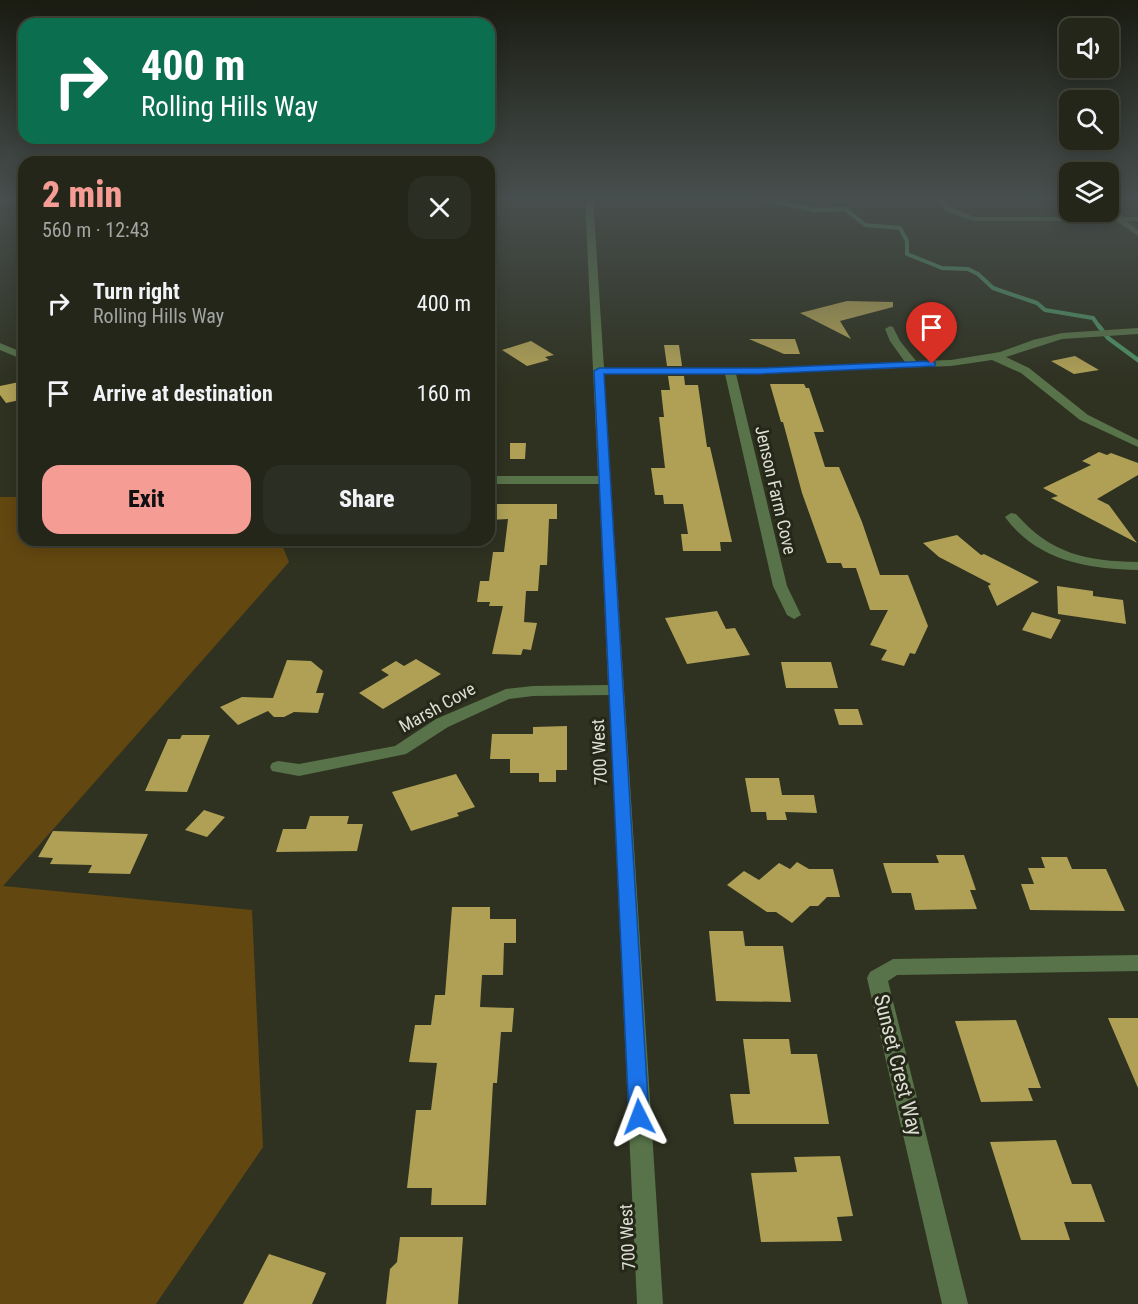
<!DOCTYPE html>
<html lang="en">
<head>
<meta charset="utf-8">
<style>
	:root { --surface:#232619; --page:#2b2e22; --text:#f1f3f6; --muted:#a3a5a2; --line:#404338; --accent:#f59c95 }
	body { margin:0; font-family:"Roboto Condensed",sans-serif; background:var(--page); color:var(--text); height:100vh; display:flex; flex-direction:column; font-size:22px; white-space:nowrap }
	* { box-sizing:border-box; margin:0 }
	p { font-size:20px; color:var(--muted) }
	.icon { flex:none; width:33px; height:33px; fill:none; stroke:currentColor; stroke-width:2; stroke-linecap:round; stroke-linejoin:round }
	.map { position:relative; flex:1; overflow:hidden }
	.sheet { position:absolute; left:18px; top:156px; width:477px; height:390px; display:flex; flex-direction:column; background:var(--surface); border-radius:18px; box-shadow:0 3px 15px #0003,0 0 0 2px var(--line) }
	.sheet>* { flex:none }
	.top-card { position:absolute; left:18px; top:18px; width:477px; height:126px; border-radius:18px; box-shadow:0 3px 15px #0003,0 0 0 2px var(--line); background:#0b6e4f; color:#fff; overflow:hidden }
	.buttons { position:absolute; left:1059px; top:18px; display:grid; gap:12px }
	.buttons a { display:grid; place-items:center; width:60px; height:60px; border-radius:12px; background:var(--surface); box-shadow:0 3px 15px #0003,0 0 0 2px var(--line); font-size:30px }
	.pin { position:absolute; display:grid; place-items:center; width:51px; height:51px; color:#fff; margin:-62px -26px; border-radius:50% 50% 50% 0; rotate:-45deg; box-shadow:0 0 6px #0007 }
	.pin .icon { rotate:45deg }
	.me { position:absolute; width:66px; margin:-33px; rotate:357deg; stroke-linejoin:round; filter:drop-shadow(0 0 4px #0008) }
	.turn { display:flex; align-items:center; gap:21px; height:126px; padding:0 24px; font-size:27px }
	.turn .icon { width:78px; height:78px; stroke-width:2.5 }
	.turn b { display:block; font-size:42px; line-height:51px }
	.round { display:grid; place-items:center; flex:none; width:63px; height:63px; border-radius:18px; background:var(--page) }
	.overview { display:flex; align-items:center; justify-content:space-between; height:102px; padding:0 24px }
	h1 { font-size:36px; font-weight:800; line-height:45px; color:var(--accent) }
	.action { display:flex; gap:12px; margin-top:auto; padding:12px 24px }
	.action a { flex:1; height:69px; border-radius:18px; background:var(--accent); color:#111; font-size:24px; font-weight:800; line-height:69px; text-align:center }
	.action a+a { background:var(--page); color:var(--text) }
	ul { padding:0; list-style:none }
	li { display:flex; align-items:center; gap:18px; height:90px; padding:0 24px }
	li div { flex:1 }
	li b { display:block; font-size:22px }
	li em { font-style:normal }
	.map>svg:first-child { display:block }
</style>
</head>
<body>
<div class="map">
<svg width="1138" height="1304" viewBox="0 0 1138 1304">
	<rect width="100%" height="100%" fill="#2f3221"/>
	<path fill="#634710" d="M0 497H24V540H280L289 562 3 886 252 910 263 1147 156 1304H0Z"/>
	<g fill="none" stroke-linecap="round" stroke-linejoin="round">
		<path stroke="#4e9064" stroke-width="4" d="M756 198 815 210 845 209 865 225 900 228 907 241V254L942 268 968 269 978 274 993 288 1037 303 1045 310 1093 318 1100 328"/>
		<path stroke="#4e9064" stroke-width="4.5" d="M1099 326 1108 338 1138 360"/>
	</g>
	<path fill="#afa056" d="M847 301 893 302V307L840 321 851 339 800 313Z
		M749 339H795L800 354H784Z
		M531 341 554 355 545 357 549 360 527 366 502 350Z
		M664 345H679L682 366H667Z
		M1075 356 1099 370 1074 374 1051 361Z
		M668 376H684L685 385H698L707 447H710L732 542H720L721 551H683L681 534H688L683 504H664L663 495H655L651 468H665L659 417H664L661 390H670Z
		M24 381V399L6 403 0 395V386Z
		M770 384H804L806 388H809L824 432H814L825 467H839L862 522 880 575H908L928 626 915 654 910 653 904 666 881 660 887 650 870 645 888 610H870L856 568H843L841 563H827L802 493 783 422H781Z
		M510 443H526L525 459H510Z
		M1099 452 1107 455 1111 453 1138 463V475L1097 499 1109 505 1137 543 1051 498 1058 496 1043 488 1091 465 1082 461Z
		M491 504H557V519H549L547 565H540L538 591H526L524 622 537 623 531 650 523 649 521 655 492 654 503 606H489L490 602H477L480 581H489L493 552H504L508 519 490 520Z
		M957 535 981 555 984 554 1039 582 997 606 988 586 991 584 939 557 923 543Z
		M1057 586 1093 591V596L1123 600 1126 624 1058 614Z
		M717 611 726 629 735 628 750 655 687 664 665 618Z
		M1032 612 1061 620 1051 639 1022 630Z
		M416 659 441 674 383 709 359 693 389 675 381 670 396 661 404 666Z
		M287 660 311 661 323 671 316 693H324L318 713 294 712 284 717H274L268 711 238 725 220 707 242 697 273 698Z
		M781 662H831L838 688H786Z
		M834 709H858L863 725H839Z
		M567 726V770H556V782H539V773H510V759H490L492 734H533V727Z
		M182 735H210L187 792 145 791 168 739H180Z
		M456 774 475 807 457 813 459 816 411 831 392 792Z
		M745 778H779L782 795H814L817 813 785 812 787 820H767L766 812H751Z
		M204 810 225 817 207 837 185 830Z
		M310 816H349L347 824H363L357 851 276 852 283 829H306Z
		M53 831 148 834 130 874 88 873 92 865 50 864 53 858 38 857Z
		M936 855H964L976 890H970L977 909 915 910 911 893H892L883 863H939Z
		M1041 857H1067L1072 869H1106L1125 911 1030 910 1021 884H1034L1028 868H1045Z
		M797 862 809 869H833L840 897H827L818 906H810L792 923 776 912H767L727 885 744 871 759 880 779 863 790 869Z
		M452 907H490V919H516V943H504L503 975H482L480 1007 514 1008 512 1032H501L497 1083H493L486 1205H431L432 1188H407L416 1110H431L437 1063 409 1062 415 1025H431L435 995H445Z
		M709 931H743L745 946H783L791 1002 716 1001Z
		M1108 1018H1138V1088Z
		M1016 1020 1041 1088H1028L1033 1101 981 1102 955 1021Z
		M743 1039H789L791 1054H817L829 1124H734L730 1094H750Z
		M1056 1140 1072 1184H1091L1105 1222H1064L1070 1240H1021L990 1142Z
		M840 1156 853 1216 837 1217 842 1241 761 1242 751 1173 797 1172 794 1157Z
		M400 1237H463L458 1304H386L390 1269 397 1262Z
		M269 1254 326 1273 312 1304H243Z"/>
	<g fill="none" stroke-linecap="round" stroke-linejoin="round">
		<path fill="#587349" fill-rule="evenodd" d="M585 198H593L604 368H771L905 362 890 341 885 329 890 326 893 327 900 341 916 361 951 360 1000 352 1033 340 1062 333 1138 328V334L1062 339 1006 357 1029 368 1088 415 1138 440V447L1080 420 1021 373 992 360 951 366 736 374 787 586 801 615 794 619 787 615 773 586 725 374H604L663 1304H637L609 695 533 696 509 699 448 727 406 754 299 776 272 771 270 767 272 763 278 761 299 764 395 746 436 719 506 689 533 686 608 685 599 484H489V476H598Z
			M934 198H943L953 208 975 217H1113L1108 211V204L1122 217H1138V221H1126L1138 230V236L1117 221H974L947 212Z
			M0 200H24V204H0Z
			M0 343 24 353V360L0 350Z
			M1011 513 1016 514C1051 554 1086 561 1138 562V570C1087 569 1037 561 1005 517Z
			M1138 955V971L897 975 888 981 968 1304H942L867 978 870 972 893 959Z"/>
	</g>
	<linearGradient id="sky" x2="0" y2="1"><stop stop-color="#1a1c12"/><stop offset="0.52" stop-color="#474f4e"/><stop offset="1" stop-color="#474f4e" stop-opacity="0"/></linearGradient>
	<rect width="1138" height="381" fill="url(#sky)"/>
	<path fill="#1a73e8" stroke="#114b97" stroke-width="1.5" d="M932 361 935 362V366L759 374H604L649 1117 646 1124 639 1126 632 1124 629 1117 594 371 599 368H759Z"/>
	<g text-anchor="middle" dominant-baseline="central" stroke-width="6" stroke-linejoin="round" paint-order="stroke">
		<g font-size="18" fill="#dddfd5" stroke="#252818">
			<text transform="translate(776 490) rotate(77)">Jenson Farm Cove</text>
			<text transform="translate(437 707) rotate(-29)">Marsh Cove</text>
			<text transform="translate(599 752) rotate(-93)">700 West</text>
			<text transform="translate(627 1237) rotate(-93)">700 West</text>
		</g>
		<g font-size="21" fill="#dddfd5" stroke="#252818">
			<text transform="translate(898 1065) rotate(76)">Sunset Crest Way</text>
		</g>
	</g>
</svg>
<div class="buttons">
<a><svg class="icon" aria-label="sound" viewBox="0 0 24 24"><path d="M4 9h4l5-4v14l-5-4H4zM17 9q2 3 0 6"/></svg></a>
<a><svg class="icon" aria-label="search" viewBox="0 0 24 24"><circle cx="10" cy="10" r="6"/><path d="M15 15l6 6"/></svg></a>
<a><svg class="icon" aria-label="layers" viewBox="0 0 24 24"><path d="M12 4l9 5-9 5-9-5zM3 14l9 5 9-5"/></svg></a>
</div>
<div class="pin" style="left:932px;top:364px;background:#d93025"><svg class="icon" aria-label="arrive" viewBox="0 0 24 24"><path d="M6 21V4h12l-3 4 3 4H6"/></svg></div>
<svg class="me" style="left:639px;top:1117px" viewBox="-20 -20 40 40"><path d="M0-17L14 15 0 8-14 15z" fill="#1a73e8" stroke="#fff" stroke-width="4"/></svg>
<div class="top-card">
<div class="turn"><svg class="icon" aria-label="right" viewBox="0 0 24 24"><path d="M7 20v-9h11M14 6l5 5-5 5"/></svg><div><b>400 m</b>Rolling Hills Way</div></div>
</div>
<section class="sheet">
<div class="overview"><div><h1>2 min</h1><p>560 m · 12:43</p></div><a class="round"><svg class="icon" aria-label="close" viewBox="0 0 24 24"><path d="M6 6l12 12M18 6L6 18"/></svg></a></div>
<ul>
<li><svg class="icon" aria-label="right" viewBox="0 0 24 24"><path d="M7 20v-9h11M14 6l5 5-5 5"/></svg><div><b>Turn right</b><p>Rolling Hills Way</p></div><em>400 m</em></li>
<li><svg class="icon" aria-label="arrive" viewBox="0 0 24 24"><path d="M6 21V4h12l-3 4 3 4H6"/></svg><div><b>Arrive at destination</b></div><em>160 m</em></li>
</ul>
<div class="action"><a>Exit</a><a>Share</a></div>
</section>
</div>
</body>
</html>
